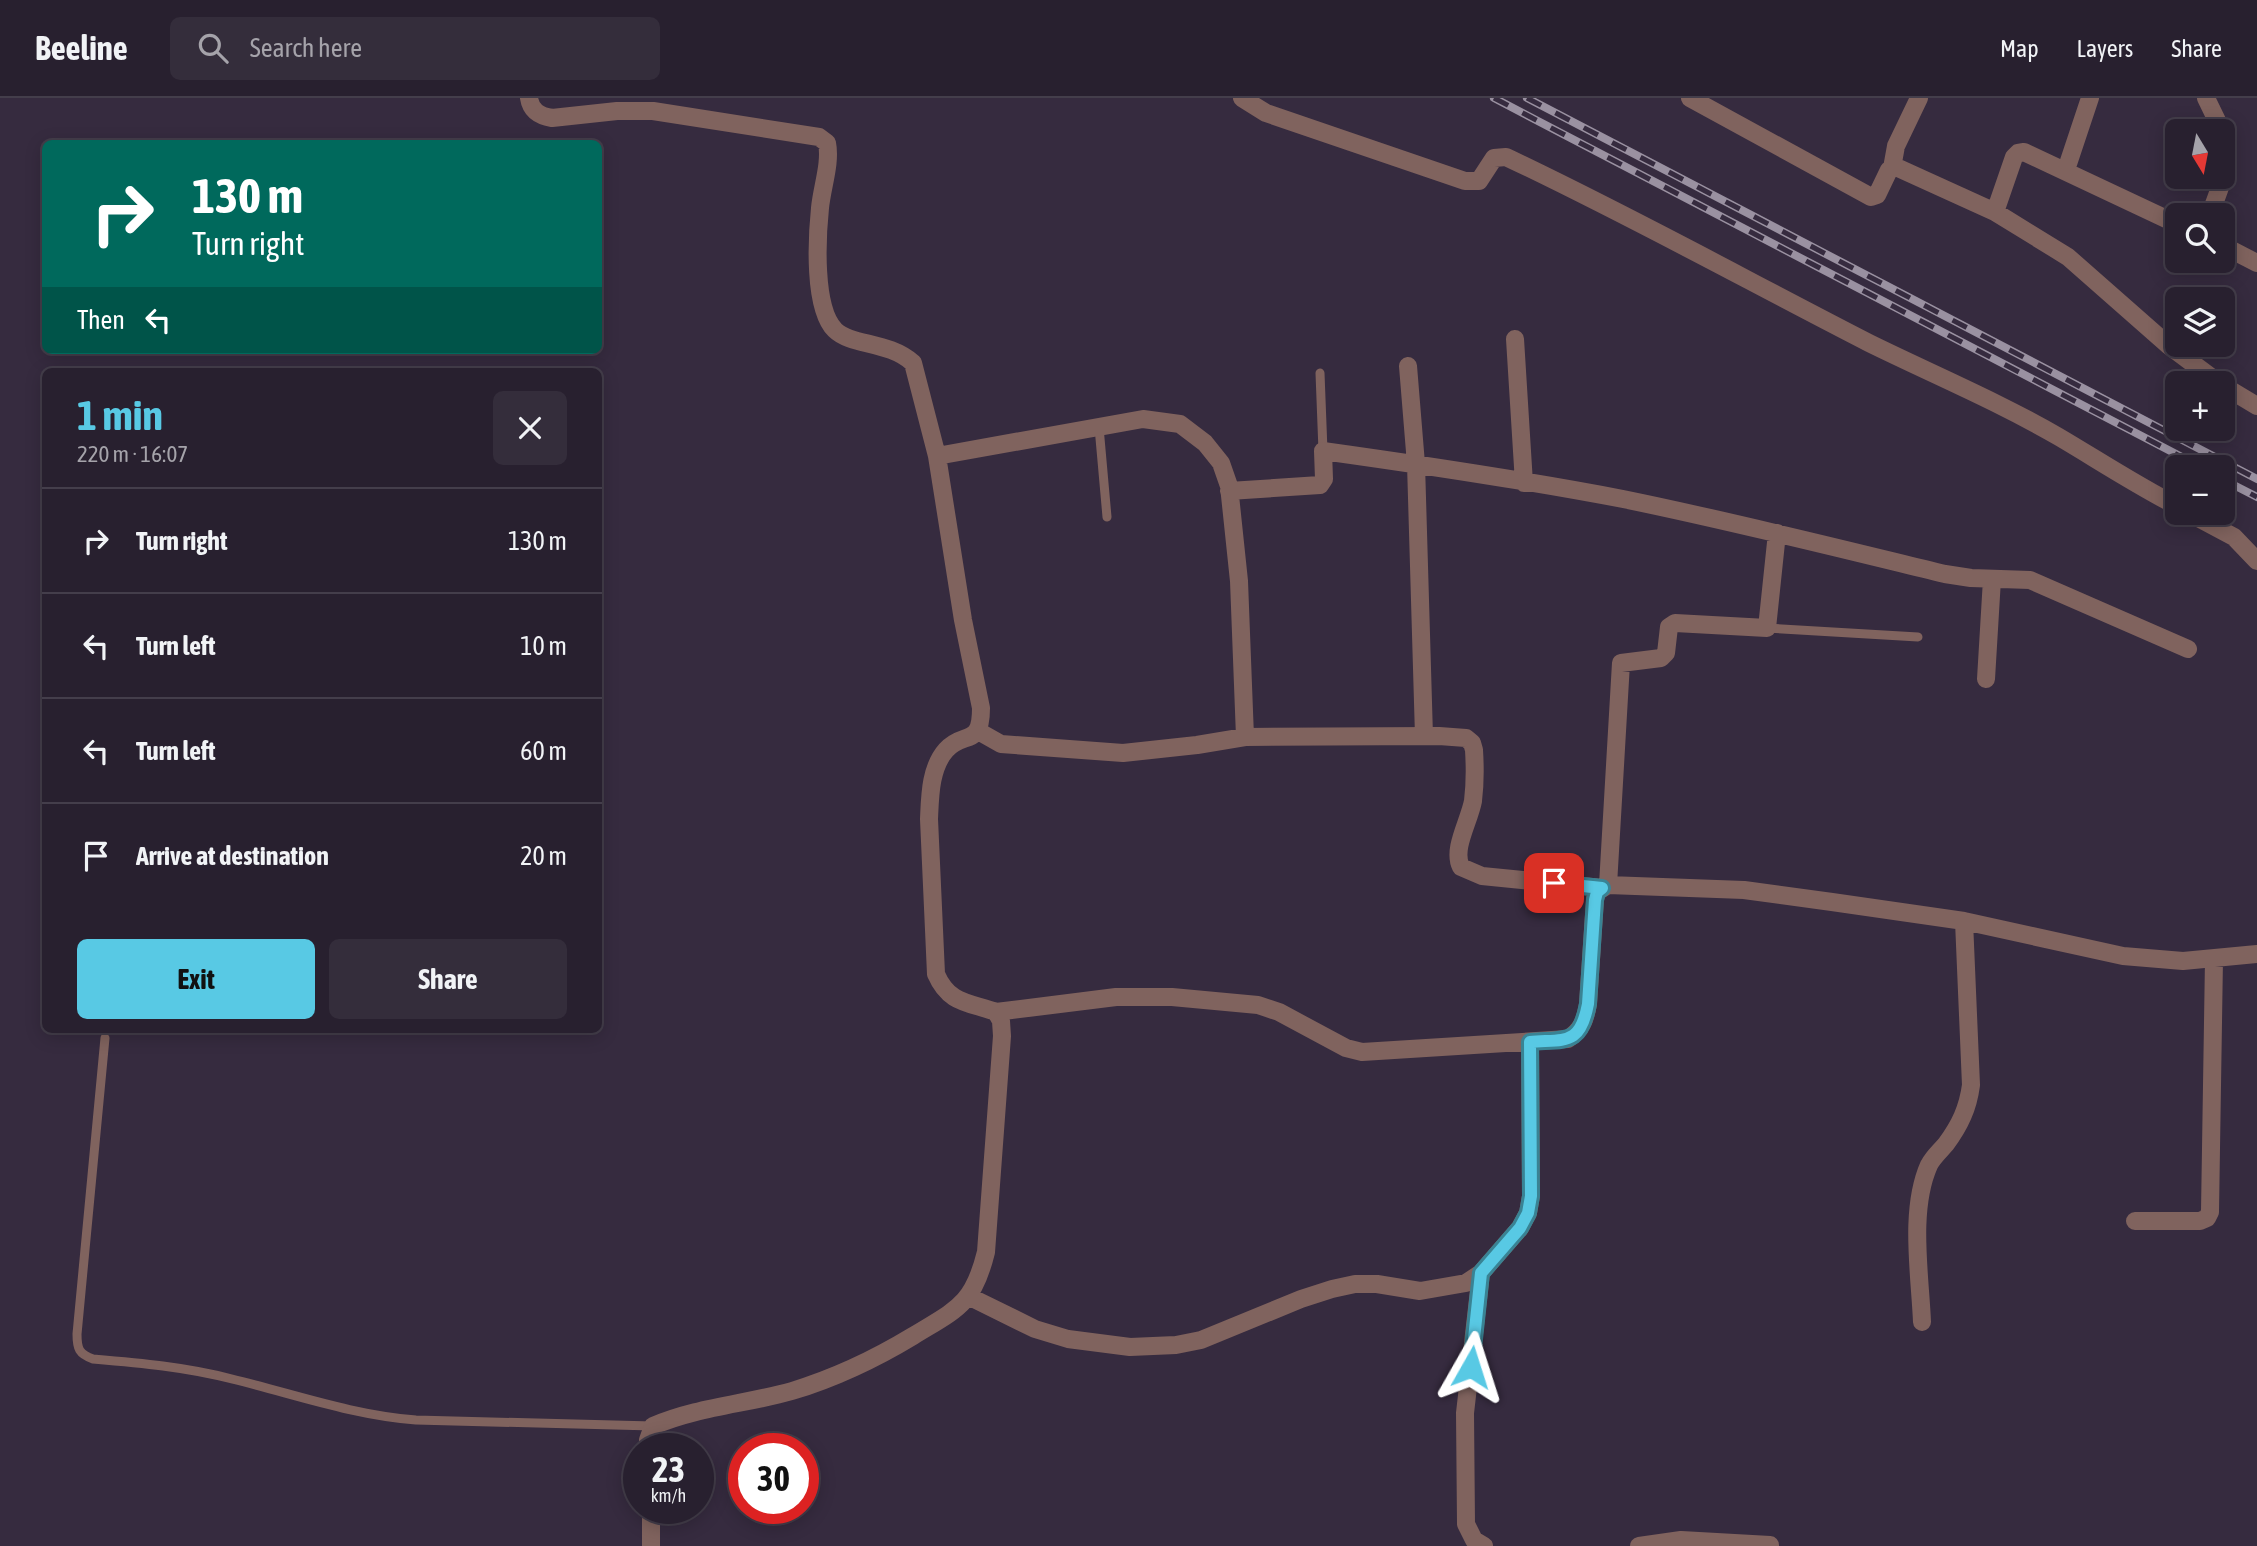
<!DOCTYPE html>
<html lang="en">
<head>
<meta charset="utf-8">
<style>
	:root { --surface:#28202f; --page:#342d3b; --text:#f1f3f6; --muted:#a5a3aa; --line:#443e4b; --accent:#58c9e4 }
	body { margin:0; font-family:"Asap Condensed",sans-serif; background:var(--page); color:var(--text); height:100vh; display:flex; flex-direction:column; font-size:26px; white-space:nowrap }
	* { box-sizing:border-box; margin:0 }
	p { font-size:23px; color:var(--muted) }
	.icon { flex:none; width:38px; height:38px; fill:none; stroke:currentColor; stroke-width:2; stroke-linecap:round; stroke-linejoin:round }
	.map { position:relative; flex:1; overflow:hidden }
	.sheet { position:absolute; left:42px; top:270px; width:560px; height:665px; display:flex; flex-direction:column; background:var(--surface); border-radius:10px; box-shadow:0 4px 18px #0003,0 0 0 2px var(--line) }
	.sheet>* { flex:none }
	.banner { position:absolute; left:42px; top:42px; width:560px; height:214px; border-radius:10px; box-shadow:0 4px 18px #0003,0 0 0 2px var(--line); background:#00695c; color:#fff; overflow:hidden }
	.needle { width:46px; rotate:170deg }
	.controls { position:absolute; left:2165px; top:21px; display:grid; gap:14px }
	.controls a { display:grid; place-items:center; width:70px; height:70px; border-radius:10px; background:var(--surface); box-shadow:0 4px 18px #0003,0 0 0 2px var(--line); font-size:35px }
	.speed { position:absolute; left:623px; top:1335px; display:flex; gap:14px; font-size:35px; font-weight:700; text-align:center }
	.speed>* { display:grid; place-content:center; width:91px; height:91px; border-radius:50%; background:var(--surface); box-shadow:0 4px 18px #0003,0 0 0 2px var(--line); line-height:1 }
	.speed small { font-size:18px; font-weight:400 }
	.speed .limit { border:10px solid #d22; background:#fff; color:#111 }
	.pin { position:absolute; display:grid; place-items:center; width:60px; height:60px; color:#fff; margin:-30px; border-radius:14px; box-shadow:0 4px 10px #0006 }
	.me { position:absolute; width:77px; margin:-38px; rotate:6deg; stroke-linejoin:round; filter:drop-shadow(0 0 5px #0008) }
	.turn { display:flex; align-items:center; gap:24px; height:147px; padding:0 35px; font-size:32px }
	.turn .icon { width:91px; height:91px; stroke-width:2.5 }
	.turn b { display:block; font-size:49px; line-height:60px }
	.then { display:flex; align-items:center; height:66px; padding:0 35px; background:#0003; gap:14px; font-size:26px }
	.round { display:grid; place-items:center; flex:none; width:74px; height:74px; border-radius:10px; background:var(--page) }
	.summary { display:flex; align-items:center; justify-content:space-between; height:119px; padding:0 35px }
	h1 { font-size:42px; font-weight:700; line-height:52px; color:var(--accent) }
	.button { display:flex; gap:14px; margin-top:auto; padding:14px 35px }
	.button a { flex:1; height:80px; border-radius:10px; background:var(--accent); color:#111; font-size:28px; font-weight:700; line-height:80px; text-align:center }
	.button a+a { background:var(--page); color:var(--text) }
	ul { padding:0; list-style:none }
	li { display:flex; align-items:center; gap:21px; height:105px; padding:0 35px; border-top:2px solid var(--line) }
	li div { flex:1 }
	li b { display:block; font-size:26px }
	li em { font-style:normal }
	header { display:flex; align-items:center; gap:42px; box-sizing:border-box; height:98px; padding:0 35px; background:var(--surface); border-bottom:2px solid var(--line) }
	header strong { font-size:33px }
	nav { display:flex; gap:38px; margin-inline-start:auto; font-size:24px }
	.search { width:490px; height:63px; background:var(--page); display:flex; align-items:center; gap:18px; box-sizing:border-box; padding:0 24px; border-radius:10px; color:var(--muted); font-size:26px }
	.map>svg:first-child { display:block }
</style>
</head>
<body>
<header>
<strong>Beeline</strong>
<div class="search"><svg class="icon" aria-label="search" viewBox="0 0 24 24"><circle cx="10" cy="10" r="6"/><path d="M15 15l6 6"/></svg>Search here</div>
<nav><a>Map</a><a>Layers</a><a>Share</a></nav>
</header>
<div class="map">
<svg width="2257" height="1448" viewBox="0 0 2257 1448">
	<rect width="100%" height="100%" fill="#362b3f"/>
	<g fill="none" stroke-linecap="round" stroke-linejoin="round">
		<path stroke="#80635e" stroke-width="9" d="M1320 275 1323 353
			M1099 329 1107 419
			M1767 530 1918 539
			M105 940 77 1236C77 1251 79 1256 93 1261 140 1265 186 1269 232 1281 294 1296 352 1317 416 1322L653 1328"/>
		<path stroke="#80635e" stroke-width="18" d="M529 0C531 13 539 18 552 20L617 13H653L819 39 827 45C831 65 822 89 820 110 817 139 813 210 835 232 851 248 889 243 913 265L937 358 963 522 981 610C981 650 964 632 946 652 930 670 930 699 929 721L936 876C949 906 968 904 996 914L1001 923 1002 938 986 1154C973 1207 957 1211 913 1238 875 1261 835 1280 792 1293 746 1306 697 1309 653 1328L648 1342 649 1351
			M1242 0 1266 15 1465 83H1479L1494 60 1506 59C1629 117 1748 183 1869 245 1932 276 1997 303 2059 339 2098 362 2136 387 2177 408
			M1690 0 1871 99 1877 97 1889 72 1896 69 1995 114 2068 159 2168 247 2219 285
			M2206 0 2222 33
			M1892 70 1896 48 1919 0
			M2066 72 2090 0
			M1995 114 2014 59 2018 55 2024 54 2177 126
			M2210 117C2219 90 2234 64 2222 35
			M2222 147 2257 165
			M1515 241 1524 385
			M1408 268 1416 366 1424 638
			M2222 287 2257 308
			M937 358 1143 321 1180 326 1205 345 1221 365 1229 388 1239 483 1245 639 1197 647 1123 655 1001 646 978 633
			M1229 393 1320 387 1324 381 1323 353C1423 367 1524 382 1623 401 1731 423 1838 450 1945 476L1971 480 2030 482 2188 551
			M2189 415 2234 439 2257 463
			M1986 581 1992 481
			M1245 639 1439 638 1466 640 1472 645 1474 652C1475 668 1475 687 1473 703 1469 724 1452 751 1461 769L1482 778 1602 790
			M1608 787 1621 565 1661 560 1666 555 1669 529 1675 525 1767 530 1777 435
			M996 914 1116 899H1172L1258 907 1279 914 1346 950 1362 954 1568 941C1582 931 1585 923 1588 906L1595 801 1597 794 1608 787 1744 792 1832 804 1964 823 2123 858 2183 863 2257 856
			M2135 1123H2200L2207 1120 2210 1114 2214 861
			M1481 1175 1465 1315 1466 1426 1474 1442 1484 1448
			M970 1199 1035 1231 1068 1241 1130 1249 1176 1247 1201 1242 1301 1201 1332 1191 1355 1186H1377L1420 1193 1466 1185 1481 1175 1520 1130 1528 1115 1531 1098 1530 944
			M1922 1224C1920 1176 1909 1112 1929 1067 1933 1059 1940 1053 1946 1046 1960 1027 1968 1010 1971 987L1964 823
			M651 1410V1448
			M1639 1448 1681 1442 1770 1447"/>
		<g stroke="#9a91a1" stroke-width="8">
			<path id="rail" d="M1494 0 2201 369
				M1527 0 2257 381
				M2222 381 2257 399"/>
		</g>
		<use href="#rail" stroke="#362b3f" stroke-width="5" stroke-dasharray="16" stroke-linecap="butt"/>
	</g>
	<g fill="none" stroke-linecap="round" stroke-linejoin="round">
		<g stroke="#398394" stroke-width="18">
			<path id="route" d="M1471 1269 1481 1175 1520 1130 1528 1115 1531 1098 1530 944C1566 941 1580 948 1588 906L1595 802 1597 794 1602 790 1554 785"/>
		</g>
		<use href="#route" stroke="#58c9e4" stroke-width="12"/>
	</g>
</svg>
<div class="controls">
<a><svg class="needle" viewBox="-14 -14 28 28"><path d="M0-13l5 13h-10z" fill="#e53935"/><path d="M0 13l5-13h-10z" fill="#a5a3aa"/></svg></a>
<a><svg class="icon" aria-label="search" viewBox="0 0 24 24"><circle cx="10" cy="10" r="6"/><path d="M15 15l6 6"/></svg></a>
<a><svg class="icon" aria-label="layers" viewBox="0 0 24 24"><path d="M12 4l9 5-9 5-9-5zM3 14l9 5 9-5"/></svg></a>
<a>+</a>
<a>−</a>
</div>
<div class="speed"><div>23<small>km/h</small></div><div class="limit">30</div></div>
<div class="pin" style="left:1554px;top:785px;background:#d93025"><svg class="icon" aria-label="arrive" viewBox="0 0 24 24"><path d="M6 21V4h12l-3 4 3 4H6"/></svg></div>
<svg class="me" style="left:1471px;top:1269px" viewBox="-20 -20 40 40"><path d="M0-17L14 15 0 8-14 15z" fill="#58c9e4" stroke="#fff" stroke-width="4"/></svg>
<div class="banner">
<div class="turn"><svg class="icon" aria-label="right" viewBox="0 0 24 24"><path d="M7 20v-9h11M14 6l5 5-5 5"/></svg><div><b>130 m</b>Turn right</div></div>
<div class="then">Then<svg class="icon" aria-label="left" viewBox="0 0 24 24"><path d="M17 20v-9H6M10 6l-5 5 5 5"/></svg></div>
</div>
<section class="sheet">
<div class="summary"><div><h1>1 min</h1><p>220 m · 16:07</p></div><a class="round"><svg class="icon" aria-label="close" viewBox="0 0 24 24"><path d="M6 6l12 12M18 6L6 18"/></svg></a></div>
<ul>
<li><svg class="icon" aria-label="right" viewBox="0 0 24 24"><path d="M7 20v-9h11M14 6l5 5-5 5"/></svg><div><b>Turn right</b></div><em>130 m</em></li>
<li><svg class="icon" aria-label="left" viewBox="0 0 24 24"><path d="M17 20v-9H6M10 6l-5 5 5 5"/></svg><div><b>Turn left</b></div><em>10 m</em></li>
<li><svg class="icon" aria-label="left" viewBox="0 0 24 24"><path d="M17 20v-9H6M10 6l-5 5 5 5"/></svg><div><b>Turn left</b></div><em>60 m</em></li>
<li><svg class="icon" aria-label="arrive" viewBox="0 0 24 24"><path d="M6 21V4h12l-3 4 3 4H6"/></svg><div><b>Arrive at destination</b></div><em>20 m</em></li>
</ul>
<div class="button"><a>Exit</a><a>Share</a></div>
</section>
</div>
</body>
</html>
